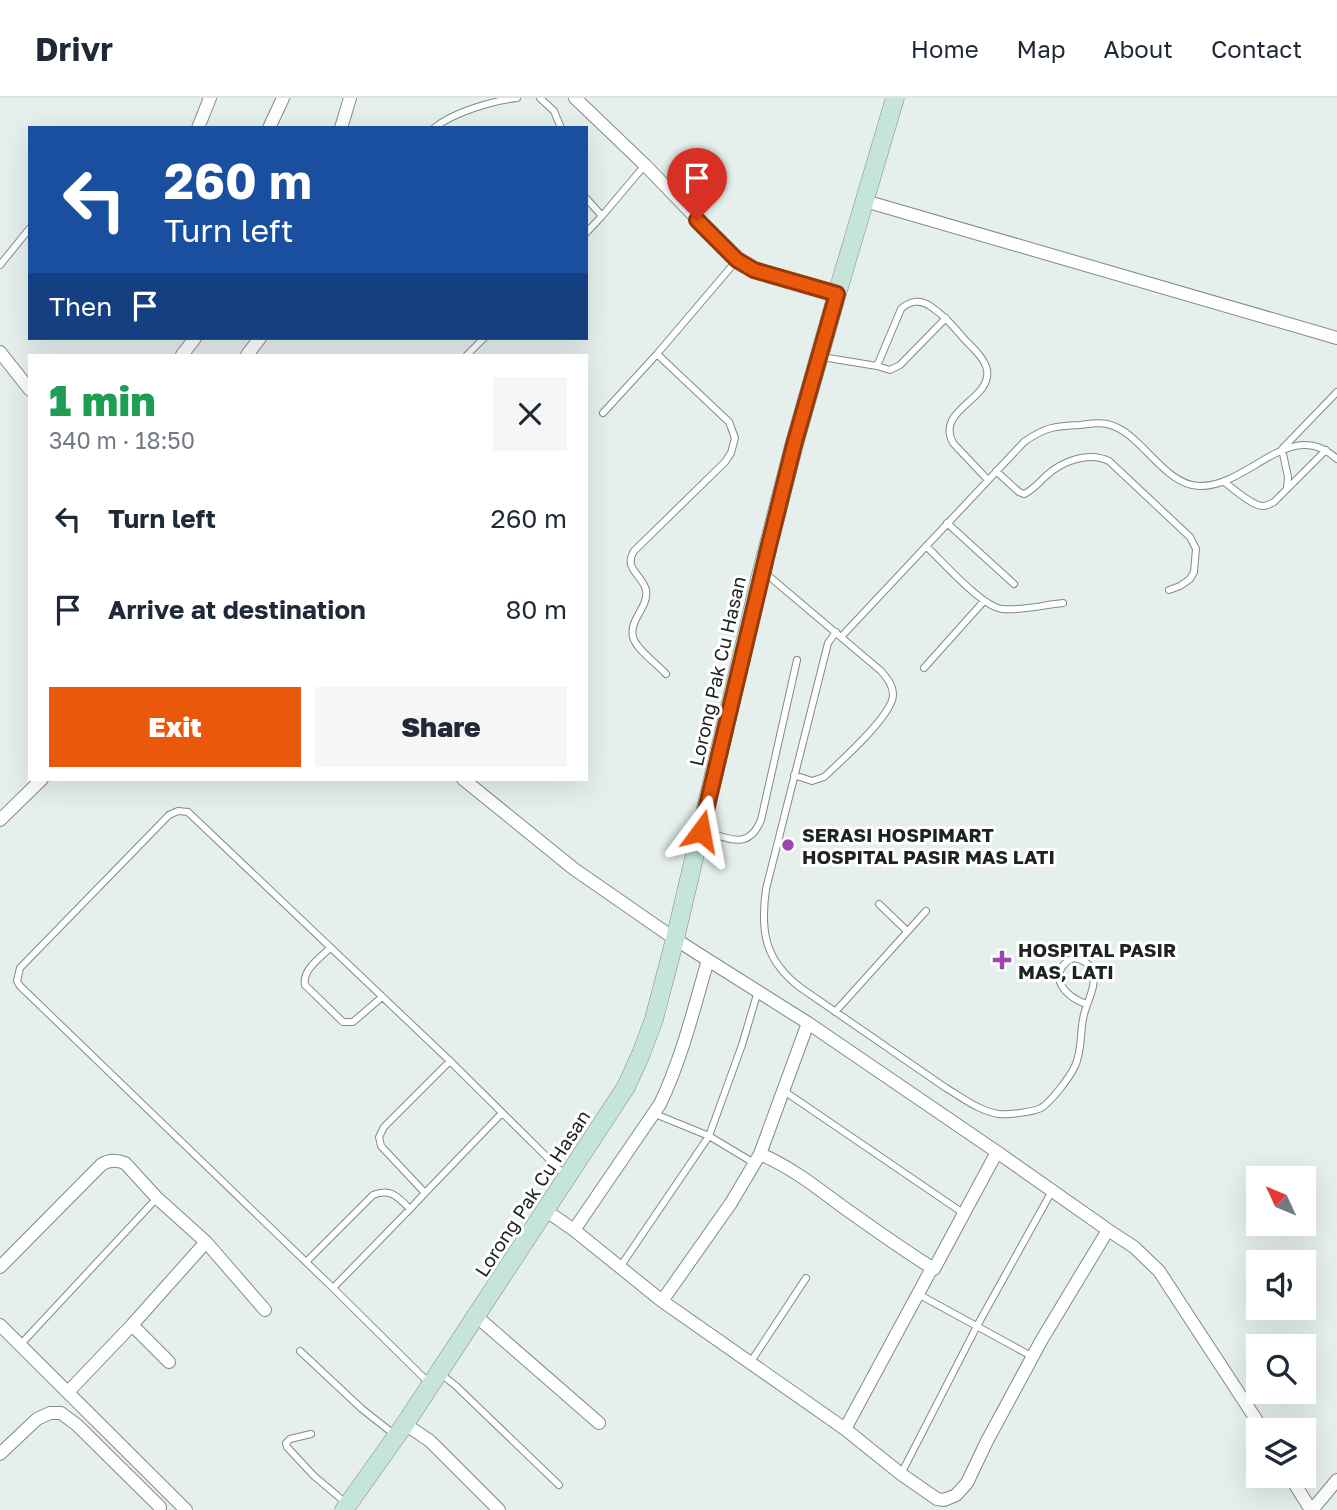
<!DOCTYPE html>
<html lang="en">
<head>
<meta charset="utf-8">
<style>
	:root { --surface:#fff; --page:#f6f6f7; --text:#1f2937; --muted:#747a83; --line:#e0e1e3; --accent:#ea580c }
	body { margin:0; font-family:"Golos Text",sans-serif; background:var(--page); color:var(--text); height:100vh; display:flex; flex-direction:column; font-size:26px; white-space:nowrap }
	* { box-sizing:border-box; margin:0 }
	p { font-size:23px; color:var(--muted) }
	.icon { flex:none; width:38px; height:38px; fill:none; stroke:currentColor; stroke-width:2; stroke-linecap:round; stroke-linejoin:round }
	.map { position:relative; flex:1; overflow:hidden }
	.panel { position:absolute; left:28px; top:256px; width:560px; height:427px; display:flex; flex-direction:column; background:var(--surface); border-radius:0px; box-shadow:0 7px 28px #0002 }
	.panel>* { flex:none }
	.top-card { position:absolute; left:28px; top:28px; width:560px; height:214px; border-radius:0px; box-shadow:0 7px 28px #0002; background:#1a4fa0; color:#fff; overflow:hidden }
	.needle { width:46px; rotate:314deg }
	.controls { position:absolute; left:1246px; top:1068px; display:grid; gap:14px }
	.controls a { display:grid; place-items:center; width:70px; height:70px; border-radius:0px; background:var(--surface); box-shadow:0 7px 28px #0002; font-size:35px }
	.pin { position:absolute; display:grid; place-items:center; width:60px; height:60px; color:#fff; margin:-72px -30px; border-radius:50% 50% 50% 0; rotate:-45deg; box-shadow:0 0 7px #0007 }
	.pin .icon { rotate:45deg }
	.me { position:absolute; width:77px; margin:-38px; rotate:13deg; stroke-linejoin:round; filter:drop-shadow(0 0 5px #0008) }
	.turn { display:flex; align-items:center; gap:24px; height:147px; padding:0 21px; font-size:32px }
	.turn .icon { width:91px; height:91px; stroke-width:2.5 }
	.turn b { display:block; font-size:49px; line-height:60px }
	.then { display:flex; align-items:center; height:66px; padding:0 21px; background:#0003; gap:14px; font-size:26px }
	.round { display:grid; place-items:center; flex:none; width:74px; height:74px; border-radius:0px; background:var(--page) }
	.overview { display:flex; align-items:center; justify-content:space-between; height:119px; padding:0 21px }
	h1 { font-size:42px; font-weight:800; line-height:52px; color:#1e9e55 }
	.button { display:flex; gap:14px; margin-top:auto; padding:14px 21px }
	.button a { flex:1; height:80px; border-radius:0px; background:var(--accent); color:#fff; font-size:28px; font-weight:800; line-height:80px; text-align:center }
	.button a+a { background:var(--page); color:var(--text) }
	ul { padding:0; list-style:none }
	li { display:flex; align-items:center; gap:21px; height:91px; padding:0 21px }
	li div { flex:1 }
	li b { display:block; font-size:26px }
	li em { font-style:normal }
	header { display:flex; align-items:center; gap:42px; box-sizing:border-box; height:98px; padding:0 35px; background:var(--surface); border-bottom:2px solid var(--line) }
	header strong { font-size:33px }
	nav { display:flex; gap:38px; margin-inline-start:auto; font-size:24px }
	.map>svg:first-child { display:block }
</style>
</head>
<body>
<header>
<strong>Drivr</strong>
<nav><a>Home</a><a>Map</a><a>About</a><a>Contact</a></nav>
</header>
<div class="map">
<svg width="1337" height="1412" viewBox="0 0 1337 1412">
	<rect width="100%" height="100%" fill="#e5f0ec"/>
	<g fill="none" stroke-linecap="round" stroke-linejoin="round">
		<g stroke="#818b87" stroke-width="8">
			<path id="lane" d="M540 0 554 13 561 30
				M434 30C454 14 492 3 517 0
				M586 100 602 118
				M586 135 602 118 645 67
				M0 167 30 130
				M657 256 729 324 735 340 731 355 725 364 634 453C623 471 642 476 646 492 649 509 629 521 633 539 635 550 658 567 666 576
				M467 257 484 240
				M822 259 877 268 901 211C909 203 920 201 930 208 944 217 954 229 965 242 973 250 985 261 987 272 992 302 935 311 953 345L988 382
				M877 268 890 272 900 267 946 220
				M603 315 657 256 737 162
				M996 373 1019 394 1024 396C1033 392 1039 384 1046 378 1062 363 1089 353 1109 363L1190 439 1196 451 1194 474 1190 481 1180 488 1169 492
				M1224 384C1233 390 1252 408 1263 408 1267 408 1270 406 1274 404L1326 352
				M1287 390 1288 379 1282 351 1337 294
				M947 425 1014 486
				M926 448C942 463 982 509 1002 511 1021 513 1043 507 1063 505
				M764 474 881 573C887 580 893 587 893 597 893 617 840 664 824 679L812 683 794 677
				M836 534 828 545 766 791C760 834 765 863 801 890L946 990C963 1000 979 1013 999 1016 1008 1017 1033 1014 1041 1010 1051 1004 1070 979 1075 968 1082 953 1080 937 1083 921 1085 907 1097 889 1093 875 1090 865 1082 861 1073 860 1055 869 1055 886 1071 898 1075 901 1081 904 1086 906
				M841 539 1024 344C1045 329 1055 328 1080 327 1088 326 1098 324 1107 326 1141 333 1163 387 1199 388 1248 390 1291 317 1337 361
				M924 570 984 503
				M703 733C729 740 748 753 761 722L797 562
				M879 806 907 833
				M330 850C320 860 302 872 305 887L343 924H353L382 899
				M835 914 926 813
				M450 963 384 1029 379 1039 381 1048 425 1095 502 1015
				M784 993 963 1115
				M655 1016 709 1038 754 1065
				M306 1164 373 1097C391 1090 398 1099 410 1111L425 1095
				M620 1169 709 1038 742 947 758 893
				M333 1190 410 1111
				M918 1196 1033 1259
				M21 1246 157 1100
				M300 1253 362 1311 395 1337
				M750 1265 806 1180
				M441 1276 456 1288 559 1387
				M430 1286 333 1190 20 888 17 883 20 870 169 717 178 713 188 714 450 963 565 1077
				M311 1336 290 1341 286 1345 287 1349 314 1378 346 1405
				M901 1376 977 1228 1052 1093"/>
		</g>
		<g stroke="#818b87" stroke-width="14">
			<path id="street" d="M575 0 645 67 737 162 754 172 837 196
				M198 30 210 0
				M269 30 283 0
				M341 30 350 0
				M865 103 1337 240
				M0 254 30 292
				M182 257 195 240
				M247 257 260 240
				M463 681 574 771 675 841 708 862C694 910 682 960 660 1006L574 1132
				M0 722 42 681
				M760 1056C791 1069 816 1089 843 1109 873 1130 903 1152 934 1171L997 1054 808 925
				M545 1112 574 1132 662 1203 731 1105 760 1056 808 925 708 862
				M1108 1132 1134 1149 1159 1173 1263 1332
				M206 1144 265 1212
				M0 1169 101 1067C108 1062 117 1062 125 1065L157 1100 206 1144 132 1227 68 1294
				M932 1170 845 1331 901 1376 937 1401 944 1402 956 1397 967 1385 987 1343 1041 1243 1108 1132 997 1054
				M662 1203 845 1331
				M476 1218 599 1325
				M0 1227 186 1412
				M132 1227 169 1264
				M405 1326 430 1343 499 1412
				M0 1356 37 1321 50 1315H61L77 1327 160 1409
				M1289 1377 1311 1412
				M1312 1412 1337 1382"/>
		</g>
		<g stroke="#818b87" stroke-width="19">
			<path id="secondary" d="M344 1412 405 1326 567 1079 626 989 641 956 654 921 675 841 762 472 794 347 837 196 895 0"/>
		</g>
		<use href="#lane" stroke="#fff" stroke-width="6"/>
		<use href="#street" stroke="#fff" stroke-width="12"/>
		<use href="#secondary" stroke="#c5e5db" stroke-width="18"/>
	</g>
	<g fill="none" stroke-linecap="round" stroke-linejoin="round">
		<g stroke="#983908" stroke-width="18">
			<path id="route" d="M697 122 737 162 754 172 837 196 794 347 769 447 701 733"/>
		</g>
		<use href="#route" stroke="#ea580c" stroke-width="12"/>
	</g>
	<g fill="#9c46b4" stroke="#fff" stroke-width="2.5">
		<circle cx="788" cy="747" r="7"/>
		<path d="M998.5 851.5h7v7h7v7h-7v7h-7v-7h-7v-7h7z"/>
	</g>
	<g text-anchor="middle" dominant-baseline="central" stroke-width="6" stroke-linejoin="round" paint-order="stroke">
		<g font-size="19" fill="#1e2321" stroke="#fff">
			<text transform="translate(717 573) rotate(-77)">Lorong Pak Cu Hasan</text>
			<text transform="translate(532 1095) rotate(-57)">Lorong Pak Cu Hasan</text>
		</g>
		<g font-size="19" font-weight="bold" fill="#1e2321" stroke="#fff" text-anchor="start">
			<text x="802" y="736">SERASI HOSPIMART<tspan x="802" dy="22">HOSPITAL PASIR MAS LATI</tspan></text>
			<text x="1018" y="851">HOSPITAL PASIR<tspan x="1018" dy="22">MAS, LATI</tspan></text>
		</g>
	</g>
</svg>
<div class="controls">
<a><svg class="needle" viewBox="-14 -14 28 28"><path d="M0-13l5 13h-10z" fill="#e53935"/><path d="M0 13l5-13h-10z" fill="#747a83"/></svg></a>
<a><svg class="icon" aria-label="sound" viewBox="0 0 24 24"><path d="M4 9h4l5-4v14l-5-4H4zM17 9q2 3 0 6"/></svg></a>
<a><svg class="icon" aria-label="search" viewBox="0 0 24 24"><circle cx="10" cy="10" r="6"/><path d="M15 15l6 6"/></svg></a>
<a><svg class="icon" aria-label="layers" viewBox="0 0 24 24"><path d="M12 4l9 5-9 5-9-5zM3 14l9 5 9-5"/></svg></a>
</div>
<div class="pin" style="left:697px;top:122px;background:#d93025"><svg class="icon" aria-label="arrive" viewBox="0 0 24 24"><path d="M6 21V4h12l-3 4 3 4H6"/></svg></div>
<svg class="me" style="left:701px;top:733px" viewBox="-20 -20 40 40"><path d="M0-17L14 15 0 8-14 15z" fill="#ea580c" stroke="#fff" stroke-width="4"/></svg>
<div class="top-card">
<div class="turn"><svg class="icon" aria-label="left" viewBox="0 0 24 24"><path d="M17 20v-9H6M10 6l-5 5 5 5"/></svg><div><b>260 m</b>Turn left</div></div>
<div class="then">Then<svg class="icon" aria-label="arrive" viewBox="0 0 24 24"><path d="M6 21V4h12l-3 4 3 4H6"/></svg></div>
</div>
<section class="panel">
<div class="overview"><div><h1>1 min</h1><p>340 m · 18:50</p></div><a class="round"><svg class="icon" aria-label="close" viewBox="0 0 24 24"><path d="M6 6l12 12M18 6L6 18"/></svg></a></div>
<ul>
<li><svg class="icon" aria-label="left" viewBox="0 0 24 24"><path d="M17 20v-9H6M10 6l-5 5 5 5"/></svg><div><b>Turn left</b></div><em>260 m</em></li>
<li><svg class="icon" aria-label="arrive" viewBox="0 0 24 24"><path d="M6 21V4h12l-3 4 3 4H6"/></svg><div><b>Arrive at destination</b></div><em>80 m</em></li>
</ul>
<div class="button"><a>Exit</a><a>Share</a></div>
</section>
</div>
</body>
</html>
